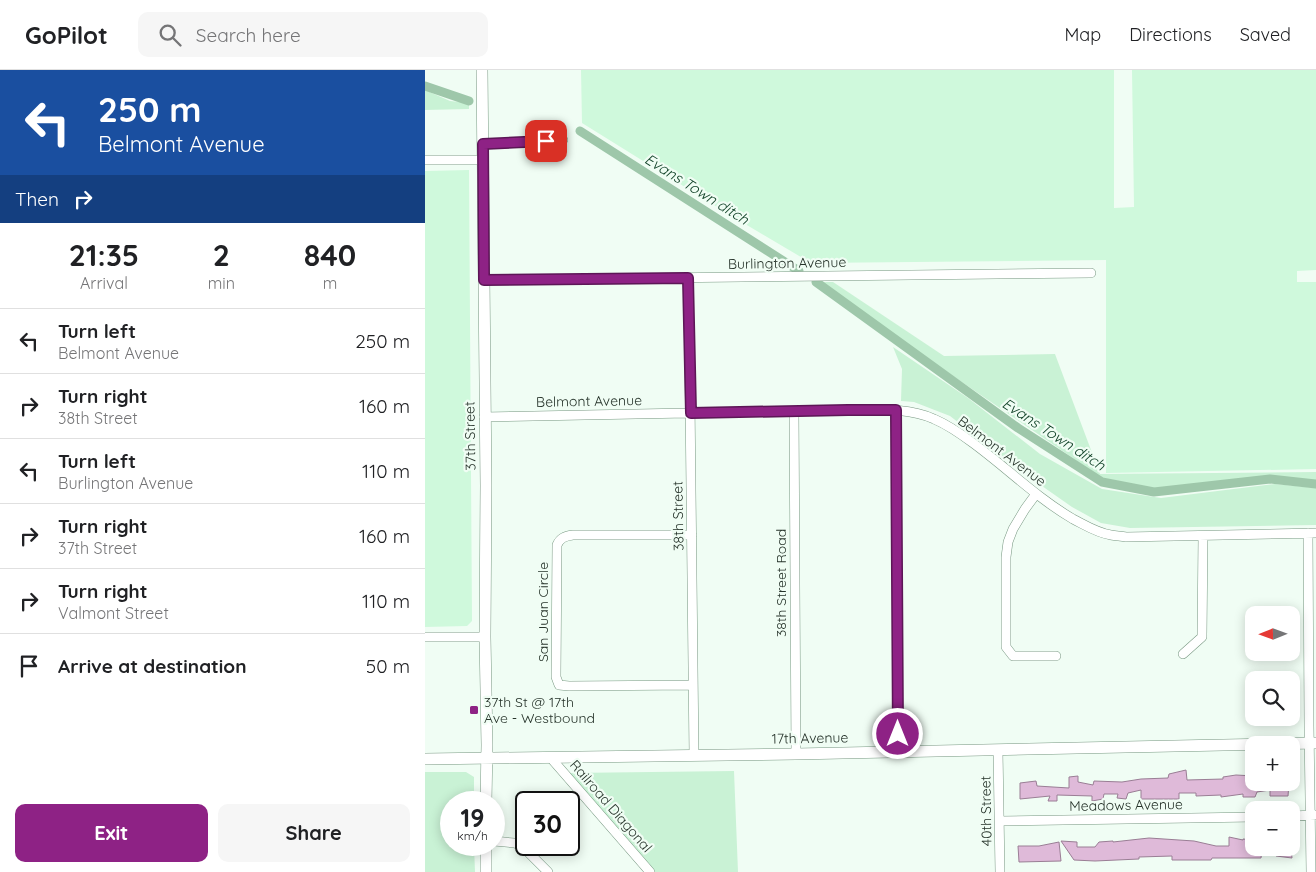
<!DOCTYPE html>
<html lang="en">
<head>
<meta charset="utf-8">
<style>
	:root { --surface:#fff; --page:#f6f6f6; --text:#202124; --muted:#757577; --line:#e0e0e0; --accent:#8e2285 }
	body { margin:0; font-family:Quicksand,sans-serif; background:var(--page); color:var(--text); height:100vh; display:flex; flex-direction:column; font-size:19px; white-space:nowrap }
	* { box-sizing:border-box; margin:0 }
	p { font-size:16px; color:var(--muted) }
	.icon { flex:none; width:28px; height:28px; fill:none; stroke:currentColor; stroke-width:2; stroke-linecap:round; stroke-linejoin:round }
	.map { position:relative; flex:1; overflow:hidden }
	.panel { display:flex; flex-direction:column; background:var(--surface); width:425px }
	.panel>* { flex:none }
	.top-card { background:#1a4fa0; color:#fff; overflow:hidden }
	.needle { width:32px; rotate:269deg }
	.tools { position:absolute; left:820px; top:536px; display:grid; gap:10px }
	.tools a { display:grid; place-items:center; width:55px; height:55px; border-radius:10px; background:var(--surface); box-shadow:0 2px 12px #0003; font-size:25px }
	.speed { position:absolute; left:15px; top:721px; display:flex; gap:10px; font-size:25px; font-weight:700; text-align:center }
	.speed>* { display:grid; place-content:center; width:65px; height:65px; border-radius:50%; background:var(--surface); box-shadow:0 2px 12px #0003; line-height:1 }
	.speed small { font-size:12px; font-weight:400 }
	.speed .limit { border:2px solid #111; border-radius:8px; background:#fff; color:#111 }
	.pin { position:absolute; display:grid; place-items:center; width:42px; height:42px; color:#fff; margin:-21px; border-radius:10px; box-shadow:0 2px 8px #0006 }
	.me { position:absolute; width:55px; margin:-28px; rotate:0deg; stroke-linejoin:round; filter:drop-shadow(0 0 4px #0008) }
	.turn { display:flex; align-items:center; gap:18px; height:105px; padding:0 15px; font-size:22px }
	.turn .icon { width:65px; height:65px; stroke-width:2.5 }
	.turn b { display:block; font-size:35px; line-height:42px }
	.then { display:flex; align-items:center; height:48px; padding:0 15px; background:#0003; gap:10px; font-size:19px }
	.eta { display:flex; justify-content:space-evenly; align-items:center; height:85px; text-align:center }
	.eta b { font-size:30px; font-weight:700; line-height:35px }
	.button { display:flex; gap:10px; margin-top:auto; padding:10px 15px }
	.button a { flex:1; height:58px; border-radius:10px; background:var(--accent); color:#fff; font-size:20px; font-weight:700; line-height:58px; text-align:center }
	.button a+a { background:var(--page); color:var(--text) }
	ul { padding:0; list-style:none }
	li { display:flex; align-items:center; gap:15px; height:65px; padding:0 15px; border-top:1px solid var(--line) }
	li div { flex:1 }
	li b { display:block; font-size:19px }
	li em { font-style:normal }
	header { display:flex; align-items:center; gap:30px; box-sizing:border-box; height:70px; padding:0 25px; background:var(--surface); border-bottom:1px solid var(--line) }
	header strong { font-size:24px }
	nav { display:flex; gap:28px; margin-inline-start:auto; font-size:18px }
	.search { width:350px; height:45px; background:var(--page); display:flex; align-items:center; gap:12px; box-sizing:border-box; padding:0 18px; border-radius:10px; color:var(--muted); font-size:19px }
	main { display:flex; flex:1; min-height:0 }
	.map>svg:first-child { display:block }
</style>
</head>
<body>
<header>
<strong>GoPilot</strong>
<div class="search"><svg class="icon" aria-label="search" viewBox="0 0 24 24"><circle cx="10" cy="10" r="6"/><path d="M15 15l6 6"/></svg>Search here</div>
<nav><a>Map</a><a>Directions</a><a>Saved</a></nav>
</header>
<main>
<section class="panel">
<div class="top-card">
<div class="turn"><svg class="icon" aria-label="left" viewBox="0 0 24 24"><path d="M17 20v-9H6M10 6l-5 5 5 5"/></svg><div><b>250 m</b>Belmont Avenue</div></div>
<div class="then">Then<svg class="icon" aria-label="right" viewBox="0 0 24 24"><path d="M7 20v-9h11M14 6l5 5-5 5"/></svg></div>
</div>
<div class="eta">
<div><b>21:35</b><p>Arrival</p></div>
<div><b>2</b><p>min</p></div>
<div><b>840</b><p>m</p></div>
</div>
<ul>
<li><svg class="icon" aria-label="left" viewBox="0 0 24 24"><path d="M17 20v-9H6M10 6l-5 5 5 5"/></svg><div><b>Turn left</b><p>Belmont Avenue</p></div><em>250 m</em></li>
<li><svg class="icon" aria-label="right" viewBox="0 0 24 24"><path d="M7 20v-9h11M14 6l5 5-5 5"/></svg><div><b>Turn right</b><p>38th Street</p></div><em>160 m</em></li>
<li><svg class="icon" aria-label="left" viewBox="0 0 24 24"><path d="M17 20v-9H6M10 6l-5 5 5 5"/></svg><div><b>Turn left</b><p>Burlington Avenue</p></div><em>110 m</em></li>
<li><svg class="icon" aria-label="right" viewBox="0 0 24 24"><path d="M7 20v-9h11M14 6l5 5-5 5"/></svg><div><b>Turn right</b><p>37th Street</p></div><em>160 m</em></li>
<li><svg class="icon" aria-label="right" viewBox="0 0 24 24"><path d="M7 20v-9h11M14 6l5 5-5 5"/></svg><div><b>Turn right</b><p>Valmont Street</p></div><em>110 m</em></li>
<li><svg class="icon" aria-label="arrive" viewBox="0 0 24 24"><path d="M6 21V4h12l-3 4 3 4H6"/></svg><div><b>Arrive at destination</b></div><em>50 m</em></li>
</ul>
<div class="button"><a>Exit</a><a>Share</a></div>
</section>
<div class="map">
<svg width="891" height="802" viewBox="0 0 891 802">
	<rect width="100%" height="100%" fill="#f0fdf4"/>
	<path fill="#cff9dc" d="M156 0H689V138L709 137 707 0H891V200L872 201V212H891V399L681 403V190L386 193 305 145 157 53Z
		M44 100 47 551 42 556 0 557V101Z"/>
	<path fill="#c9f2d5" d="M0 20 25 31 44 33V39L0 40Z
		M395 212H408L519 286 630 284 675 404 891 402V411L844 407 730 420 677 408 496 284Z
		M468 277 543 328 615 384 677 419 736 428 850 414 891 418V455L705 458 676 453 647 437 607 409 525 346 489 332 476 331 477 299Z
		M309 701 313 802H230L144 703Z
		M0 702H41L49 707V732H26V775H49L50 802H0Z"/>
	<g fill="none" stroke-linecap="round" stroke-linejoin="round">
		<path stroke="#9ec7aa" stroke-width="9" d="M0 16 44 31
			M155 61 374 201
			M391 212 593 358 677 412 729 422 845 409 891 414"/>
	</g>
	<path fill="#dfbad9" stroke="#9a7e95" d="M761 700 762 710 798 709V707L811 705 829 706V712H864L863 726H845V720L832 722 830 727H818V724L796 727V725L771 726V723H754V729H716V720L703 723 701 729 692 728 693 724H679L678 729 667 731V726L632 725V731H623L625 726 595 729V713L611 711 612 716 644 718V707L653 706V712L668 715 669 711 697 712 716 709 743 708 744 704Z
		M804 767 818 770V769L829 770V778H837L836 788H787L786 790H747V786L714 787V789L670 791 649 790 636 771 652 772V777H670L674 772 688 771V772L724 768 769 771 791 776H804Z
		M634 772 636 791 594 792 593 776H614Z
		M848 778H866L867 788 851 786Z"/>
	<g fill="none" stroke-linecap="round" stroke-linejoin="round">
		<g stroke="#789882" stroke-width="10">
			<path id="minor" d="M58 74H70L138 70
				M0 90H58
				M263 208 265 330 269 685
				M59 210 666 203
				M471 340 473 681
				M369 341 371 684
				M59 347 423 340C451 340 483 337 509 349 523 355 536 364 548 373 582 398 612 428 648 449 660 455 672 463 686 465 691 466 696 466 701 467L891 463
				M611 424 600 439 588 459 583 472 581 487V577L588 586H631
				M883 463 884 656 886 802
				M267 465H148C140 466 135 468 132 475L131 607 134 615 144 616 268 615
				M0 567H60
				M758 584 777 567 778 466
				M573 680 575 802
				M125 687 225 802
				M866 746 891 745
				M575 751 829 747
				M69 771 89 773 96 775 123 802"/>
		</g>
		<g stroke="#789882" stroke-width="12">
			<path id="major" d="M57 0 61 415 60 567 62 675 61 732
				M0 689 371 684 891 673
				M61 802V775"/>
		</g>
		<use href="#minor" stroke="#fff" stroke-width="9"/>
		<use href="#major" stroke="#fff" stroke-width="11"/>
	</g>
	<g fill="none" stroke-linecap="round" stroke-linejoin="round">
		<g stroke="#5c1656" stroke-width="12">
			<path id="route" d="M121 71 58 74 59 210 263 208 266 343 423 340H471L473 664"/>
		</g>
		<use href="#route" stroke="#8e2285" stroke-width="9"/>
	</g>
	<rect fill="#8e2285" stroke="#f0fdf4" stroke-width="2" x="44" y="635" width="10" height="10" rx="2.5"/>
	<g text-anchor="middle" dominant-baseline="central" stroke-width="4.5" stroke-linejoin="round" paint-order="stroke">
		<g font-size="14" fill="#26332a" stroke="#f0fdf4">
			<text transform="translate(362 193) rotate(-1)">Burlington Avenue</text>
			<text transform="translate(164 331) rotate(-1)">Belmont Avenue</text>
			<text transform="translate(45 366) rotate(-91)">37th Street</text>
			<text transform="translate(577 381) rotate(37)">Belmont Avenue</text>
			<text transform="translate(253 446) rotate(-91)">38th Street</text>
			<text transform="translate(356 513) rotate(-90)">38th Street Road</text>
			<text transform="translate(118 542) rotate(-90)">San Juan Circle</text>
			<text transform="translate(385 668) rotate(-1)">17th Avenue</text>
			<text transform="translate(701 735) rotate(-1)">Meadows Avenue</text>
			<text transform="translate(186 736) rotate(49)">Railroad Diagonal</text>
			<text transform="translate(561 741) rotate(-91)">40th Street</text>
		</g>
		<g font-size="14" fill="#26332a" stroke="#f0fdf4" text-anchor="start">
			<text x="59" y="632">37th St @ 17th<tspan x="59" dy="16">Ave - Westbound</tspan></text>
		</g>
		<g font-size="15" font-style="italic" fill="#0d3f24" stroke="#f0fdf4">
			<text transform="translate(272 119) rotate(32)">Evans Town ditch</text>
			<text transform="translate(629 364) rotate(33)">Evans Town ditch</text>
		</g>
	</g>
</svg>
<div class="tools">
<a><svg class="needle" viewBox="-14 -14 28 28"><path d="M0-13l5 13h-10z" fill="#e53935"/><path d="M0 13l5-13h-10z" fill="#757577"/></svg></a>
<a><svg class="icon" aria-label="search" viewBox="0 0 24 24"><circle cx="10" cy="10" r="6"/><path d="M15 15l6 6"/></svg></a>
<a>+</a>
<a>−</a>
</div>
<div class="speed"><div>19<small>km/h</small></div><div class="limit">30</div></div>
<div class="pin" style="left:121px;top:71px;background:#d93025"><svg class="icon" aria-label="arrive" viewBox="0 0 24 24"><path d="M6 21V4h12l-3 4 3 4H6"/></svg></div>
<svg class="me" style="left:473px;top:664px" viewBox="-20 -20 40 40"><circle r="17" fill="#8e2285" stroke="#fff" stroke-width="3"/><path d="M0-11L8 9 0 5-8 9z" fill="#fff"/></svg>
</div>
</main>
</body>
</html>
